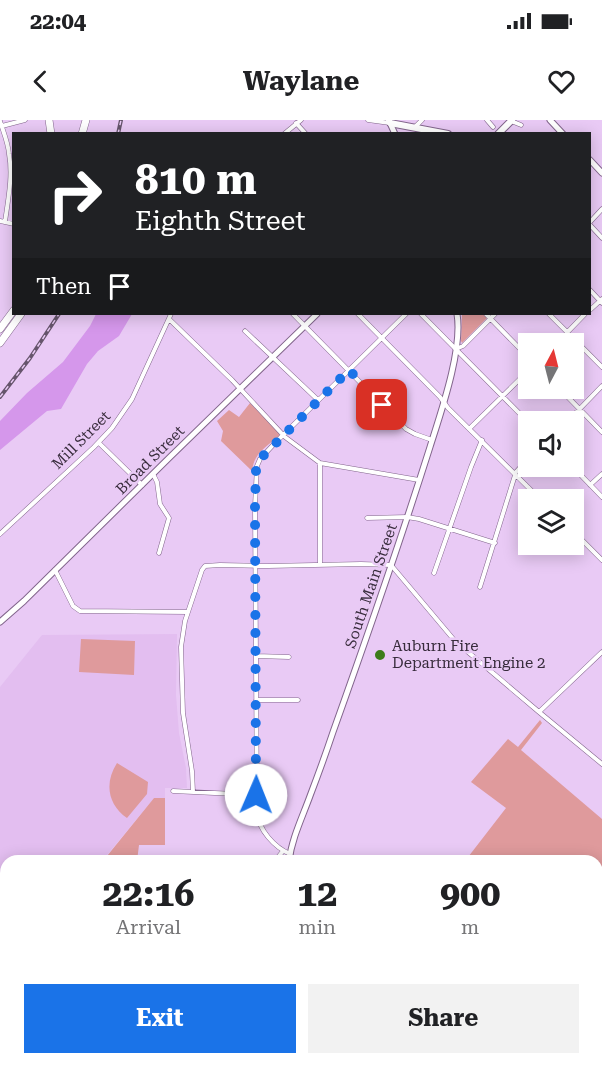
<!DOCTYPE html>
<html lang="en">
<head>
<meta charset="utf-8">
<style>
	:root { --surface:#fff; --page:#f2f2f2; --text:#202124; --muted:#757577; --accent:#1a73e8 }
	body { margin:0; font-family:"Roboto Serif",serif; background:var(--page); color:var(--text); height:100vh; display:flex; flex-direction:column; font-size:22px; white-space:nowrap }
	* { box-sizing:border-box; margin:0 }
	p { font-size:20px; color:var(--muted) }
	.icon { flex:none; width:33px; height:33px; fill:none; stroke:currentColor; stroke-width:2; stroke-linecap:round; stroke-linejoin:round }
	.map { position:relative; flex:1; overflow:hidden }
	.drawer { position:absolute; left:0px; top:735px; width:603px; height:210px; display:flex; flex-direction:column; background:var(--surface); border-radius:18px 18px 0 0; box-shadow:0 3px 15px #0003 }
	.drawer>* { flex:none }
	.banner { position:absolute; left:12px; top:12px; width:579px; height:183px; border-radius:0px; box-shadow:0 3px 15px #0003; background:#202124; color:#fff; overflow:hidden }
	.needle { width:39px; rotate:7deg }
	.buttons { position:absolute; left:518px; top:213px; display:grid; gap:12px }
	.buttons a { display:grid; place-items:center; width:66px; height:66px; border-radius:0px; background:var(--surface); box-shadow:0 3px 15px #0003; font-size:30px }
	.pin { position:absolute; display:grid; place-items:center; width:51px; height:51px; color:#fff; margin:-26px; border-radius:12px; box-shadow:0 3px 9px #0006 }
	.me { position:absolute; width:66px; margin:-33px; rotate:1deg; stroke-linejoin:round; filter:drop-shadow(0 0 4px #0008) }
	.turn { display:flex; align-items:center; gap:21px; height:126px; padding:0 24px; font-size:27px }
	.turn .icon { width:78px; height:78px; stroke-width:2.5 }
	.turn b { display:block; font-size:42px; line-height:51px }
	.then { display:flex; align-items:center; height:57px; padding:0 24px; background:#0003; gap:12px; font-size:22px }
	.eta { display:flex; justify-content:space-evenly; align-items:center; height:102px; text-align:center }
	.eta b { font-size:36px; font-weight:700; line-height:42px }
	.button { display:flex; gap:12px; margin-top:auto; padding:12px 24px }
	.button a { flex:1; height:69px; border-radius:0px; background:var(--accent); color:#fff; font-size:24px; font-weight:700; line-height:69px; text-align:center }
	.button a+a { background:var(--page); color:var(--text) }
	.status { display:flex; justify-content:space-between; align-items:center; height:42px; padding:0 30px; background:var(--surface); direction:ltr }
	.status svg { height:16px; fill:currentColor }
	header { display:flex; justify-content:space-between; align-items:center; height:78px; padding:0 24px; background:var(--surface); font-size:27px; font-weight:700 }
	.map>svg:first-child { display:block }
</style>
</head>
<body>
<div class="status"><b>22:04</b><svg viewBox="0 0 49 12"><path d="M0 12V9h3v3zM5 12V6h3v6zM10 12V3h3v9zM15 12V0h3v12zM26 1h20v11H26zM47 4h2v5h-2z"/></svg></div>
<header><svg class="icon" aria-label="back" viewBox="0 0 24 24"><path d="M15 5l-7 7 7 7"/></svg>Waylane<svg class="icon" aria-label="heart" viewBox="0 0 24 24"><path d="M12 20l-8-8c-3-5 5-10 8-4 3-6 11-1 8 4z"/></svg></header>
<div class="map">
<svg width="602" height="945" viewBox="0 0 602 945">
	<rect width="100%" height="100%" fill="#e9caf5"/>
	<path fill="#e3bef0" d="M177 514 176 575 179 613 186 648 187 668H165V678H154L102 741H6V858L0 865V567L42 515Z"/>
	<path fill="#df9a9c" d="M462 194H483L487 198 462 223 461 221Z
		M250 283 279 312V316C266 327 254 333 252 351L221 321 223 311 217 301 229 290 239 297Z
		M81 519 135 521 134 555 79 552Z
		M540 600 542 603 521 630 602 699V945H560L558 939H597V741H465L506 688 471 662 508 619 518 627Z
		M117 643 148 662 147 674 127 698C108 685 104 663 117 643Z
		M154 678H165V725H139L137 741H103Z
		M6 858V939H116L111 945H0V866Z"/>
	<path fill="#d597eb" d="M96 194H132L119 216 98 231 87 244 61 289 47 291 0 330V301L27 273 63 242 90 206Z"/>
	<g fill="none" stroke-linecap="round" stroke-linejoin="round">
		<g stroke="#82658c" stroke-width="5">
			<path id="street" d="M368 0 390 3
				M487 0 493 7
				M0 1C3 11 8 22 9 34 13 56 8 80 5 102
				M511 1 521 5
				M296 3 306 14
				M2 6 25 0
				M415 7 422 0
				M284 14 301 0
				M0 101 14 104
				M590 102 602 89
				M590 105 602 118
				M590 170 602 183
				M590 190 602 179
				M293 194 406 309 415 314 432 320
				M358 194 440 277 448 288 541 380
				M421 194 528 302
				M486 194 528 237
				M549 194 602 247
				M169 199 232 260 285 317 320 343 419 360
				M245 211 318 280
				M556 224 585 194
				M456 229 463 226 495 194
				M559 268 602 312
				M567 302 602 266
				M470 308 528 251
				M99 323 142 365
				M320 343V445
				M572 346 602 377
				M153 354 157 362 160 384 169 398 159 433
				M590 365 602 354
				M367 398 407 397 419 399 495 423
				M573 411 602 440
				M0 414 94 327 112 308 132 279 171 194
				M55 450 73 486 80 491 188 492
				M434 453 471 347 482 320
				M480 467 516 352 528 339
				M256 536 289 537
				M256 580H298
				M539 592 602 644
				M173 671 256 675
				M193 672 192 651 183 593 181 527 185 501 202 450 205 446 220 445 268 446 361 444 391 445 455 521 539 592 602 532
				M290 734C274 727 259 710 257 693L255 386 257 346 260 339 275 323 406 194
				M275 741 283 731
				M154 939V945
				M422 939 544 942"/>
		</g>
		<g stroke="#82658c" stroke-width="7">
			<path id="secondary" d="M550 0 563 14
				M390 3 395 14
				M590 40 602 53
				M0 502 24 481 170 337 317 194
				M289 741C292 718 302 698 310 676 318 655 326 633 333 612 367 517 400 422 430 327 441 292 463 229 457 194
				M282 945 283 939"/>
		</g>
		<g stroke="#82658c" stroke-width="8">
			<path id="primary" d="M389 0 390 3 448 14
				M498 14 512 0"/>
		</g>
		<g stroke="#82658c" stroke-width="8">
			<path id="highway" d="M49 0 51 14
				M82 14 86 0
				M0 209 14 190
				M0 223 21 194"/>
		</g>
		<use href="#street" stroke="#fff" stroke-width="4"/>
		<use href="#secondary" stroke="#fff" stroke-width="5"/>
		<use href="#primary" stroke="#fff" stroke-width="6"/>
		<use href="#highway" stroke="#fff" stroke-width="7"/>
		<g stroke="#66556c" stroke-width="4">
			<path id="rail" d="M118 14 121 0
				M0 277 30 238 59 194"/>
		</g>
		<use href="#rail" stroke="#e9caf5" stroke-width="1.5" stroke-dasharray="4.5" stroke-linecap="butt"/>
	</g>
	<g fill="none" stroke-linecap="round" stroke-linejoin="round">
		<path stroke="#1a73e8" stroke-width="10" stroke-dasharray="0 18" d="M256 675 255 386 256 351 260 339 349 250 382 285"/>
	</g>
	<circle fill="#3d7c1a" stroke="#e9caf5" stroke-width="2" cx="380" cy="535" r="6"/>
	<g text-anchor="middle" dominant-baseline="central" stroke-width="5" stroke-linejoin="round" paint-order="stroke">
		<g font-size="15" fill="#382c3c" stroke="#e9caf5">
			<text transform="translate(81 320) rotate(-45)">Mill Street</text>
			<text transform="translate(150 340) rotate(-45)">Broad Street</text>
			<text transform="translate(371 466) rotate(-71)">South Main Street</text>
		</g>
		<g font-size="15" fill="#382c3c" stroke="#e9caf5" text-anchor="start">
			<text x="392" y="526">Auburn Fire<tspan x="392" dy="17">Department Engine 2</tspan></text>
		</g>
	</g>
</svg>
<div class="buttons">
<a><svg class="needle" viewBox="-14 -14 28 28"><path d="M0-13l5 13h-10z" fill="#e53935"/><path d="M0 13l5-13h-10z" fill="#757577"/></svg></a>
<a><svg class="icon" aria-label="sound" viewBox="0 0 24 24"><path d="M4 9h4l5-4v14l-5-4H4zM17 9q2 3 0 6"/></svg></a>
<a><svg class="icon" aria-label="layers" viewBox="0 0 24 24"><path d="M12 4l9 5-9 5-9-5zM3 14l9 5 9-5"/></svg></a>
</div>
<div class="pin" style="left:382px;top:285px;background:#d93025"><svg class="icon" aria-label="arrive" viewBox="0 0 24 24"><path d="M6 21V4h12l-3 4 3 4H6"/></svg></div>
<svg class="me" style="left:256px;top:675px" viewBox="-20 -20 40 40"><circle r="19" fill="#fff"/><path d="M0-13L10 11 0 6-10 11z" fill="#1a73e8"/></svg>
<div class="banner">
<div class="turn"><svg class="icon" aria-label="right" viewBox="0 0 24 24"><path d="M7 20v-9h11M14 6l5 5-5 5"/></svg><div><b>810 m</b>Eighth Street</div></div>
<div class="then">Then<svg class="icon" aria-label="arrive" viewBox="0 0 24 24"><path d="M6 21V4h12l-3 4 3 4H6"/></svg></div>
</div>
<section class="drawer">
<div class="eta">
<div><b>22:16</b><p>Arrival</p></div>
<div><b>12</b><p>min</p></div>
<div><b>900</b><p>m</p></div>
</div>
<div class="button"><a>Exit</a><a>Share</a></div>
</section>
</div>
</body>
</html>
